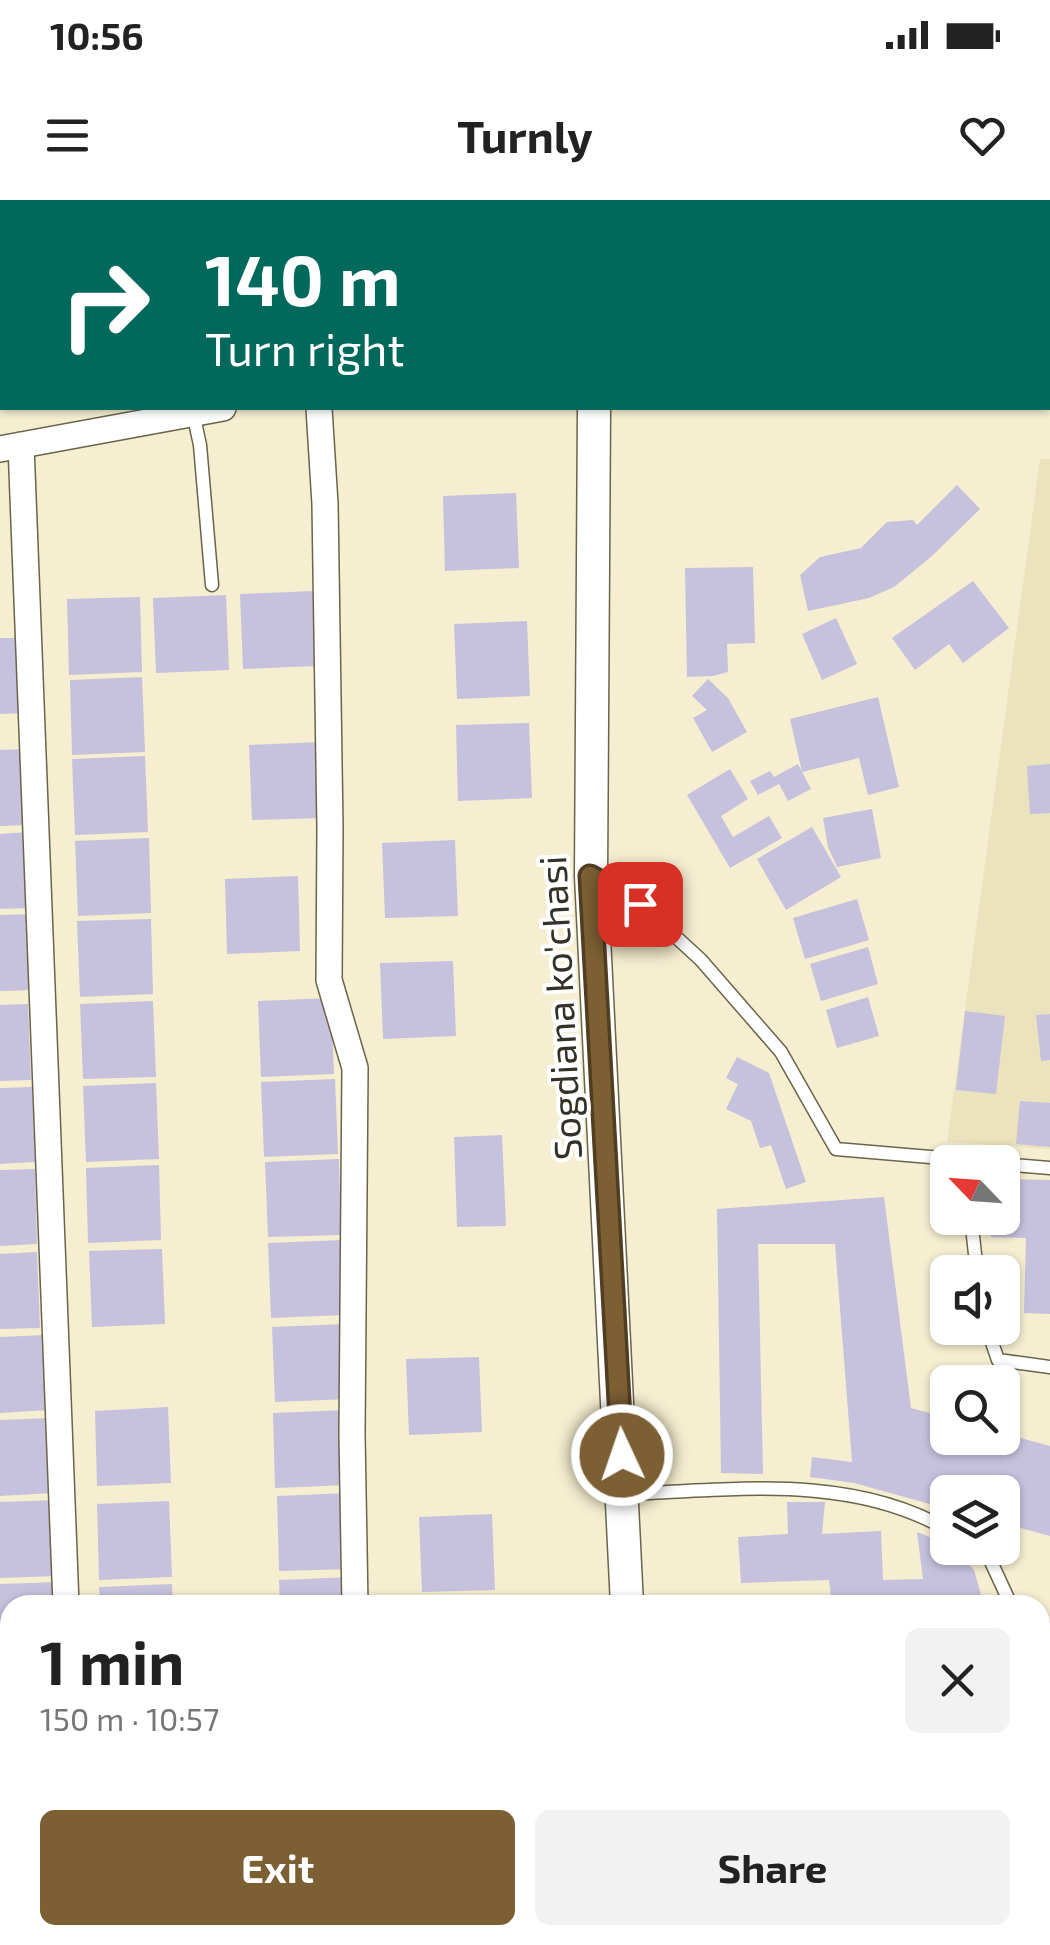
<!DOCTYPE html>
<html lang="en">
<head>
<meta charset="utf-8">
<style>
	:root { --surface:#fff; --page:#f2f2f2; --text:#222; --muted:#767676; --accent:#7c5f33 }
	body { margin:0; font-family:"Exo 2",sans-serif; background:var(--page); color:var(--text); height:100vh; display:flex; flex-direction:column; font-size:38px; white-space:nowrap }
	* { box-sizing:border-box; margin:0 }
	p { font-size:32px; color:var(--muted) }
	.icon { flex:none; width:55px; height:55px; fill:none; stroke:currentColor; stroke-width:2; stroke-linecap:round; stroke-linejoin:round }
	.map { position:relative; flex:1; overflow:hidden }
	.details { position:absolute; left:0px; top:1395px; width:1050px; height:350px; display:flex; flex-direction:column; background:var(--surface); border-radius:30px 30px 0 0; box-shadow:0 2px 8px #0004 }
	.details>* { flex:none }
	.top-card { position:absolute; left:0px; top:0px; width:1050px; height:210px; box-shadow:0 2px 8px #0004; background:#00695c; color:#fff; overflow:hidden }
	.needle { width:65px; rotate:295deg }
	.controls { position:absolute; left:930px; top:945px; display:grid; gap:20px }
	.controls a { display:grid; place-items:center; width:90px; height:90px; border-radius:15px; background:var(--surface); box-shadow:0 2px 8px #0004; font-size:50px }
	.pin { position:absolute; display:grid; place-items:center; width:85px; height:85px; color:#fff; margin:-42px; border-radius:20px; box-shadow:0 5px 15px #0006 }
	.me { position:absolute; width:110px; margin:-55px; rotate:357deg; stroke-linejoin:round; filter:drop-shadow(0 0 8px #0008) }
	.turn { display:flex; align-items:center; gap:35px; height:210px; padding:0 40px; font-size:45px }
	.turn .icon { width:130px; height:130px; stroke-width:2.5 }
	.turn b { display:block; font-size:70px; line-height:85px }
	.round { display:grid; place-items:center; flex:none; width:105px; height:105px; border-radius:15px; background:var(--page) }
	.head { display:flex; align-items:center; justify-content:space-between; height:170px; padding:0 40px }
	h1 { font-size:60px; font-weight:700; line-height:75px }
	.primary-button { display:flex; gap:20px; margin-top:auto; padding:20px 40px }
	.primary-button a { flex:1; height:115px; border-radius:15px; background:var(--accent); color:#fff; font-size:40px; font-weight:700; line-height:115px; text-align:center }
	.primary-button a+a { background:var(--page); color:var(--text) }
	.status { display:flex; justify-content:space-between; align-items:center; height:70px; padding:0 50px; background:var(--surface); direction:ltr }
	.status svg { height:28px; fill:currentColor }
	header { display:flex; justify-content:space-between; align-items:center; height:130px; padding:0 40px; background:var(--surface); font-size:45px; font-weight:700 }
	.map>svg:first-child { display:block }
</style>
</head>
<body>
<div class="status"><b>10:56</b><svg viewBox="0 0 49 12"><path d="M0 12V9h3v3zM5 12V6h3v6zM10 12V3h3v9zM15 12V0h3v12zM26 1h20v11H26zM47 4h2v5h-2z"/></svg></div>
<header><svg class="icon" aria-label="menu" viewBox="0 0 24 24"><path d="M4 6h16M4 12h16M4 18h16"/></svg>Turnly<svg class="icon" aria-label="heart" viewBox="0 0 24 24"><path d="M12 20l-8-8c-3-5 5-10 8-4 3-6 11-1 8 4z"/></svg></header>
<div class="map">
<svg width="1050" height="1745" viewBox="0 0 1050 1745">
	<rect width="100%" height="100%" fill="#f5eed0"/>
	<path fill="#ebe3bd" d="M0 0H556V2H2L0 207Z
		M1040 259H1050V949L947 942Z"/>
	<path fill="#c6e3bf" d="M1040 1599 1050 1600V1745H711V1735H1040Z"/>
	<path fill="#c6c1dd" d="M957 285 980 309 932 356 894 387 869 398 808 411 800 375 820 357 861 348 887 322 913 320 917 325Z
		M516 293 519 368 445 371 443 296Z
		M753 367 755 443 727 444 728 472 713 476 687 477 685 368Z
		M973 381 1009 428 963 463 949 444 915 470 892 438Z
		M313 391 316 466 243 469 240 394Z
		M226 395 229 470 156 473 153 398Z
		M140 397 142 472 69 475 67 399Z
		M836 418 857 464 822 480 802 434Z
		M527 421 530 496 457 499 454 424Z
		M0 438H21L24 513 0 514Z
		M142 477 145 552 72 555 70 480Z
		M708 479 728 498 747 532 712 552 693 518 707 510 692 496Z
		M878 497 899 587 868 595 859 558 802 572 790 519Z
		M529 523 532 598 458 601 456 525Z
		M322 542 325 618 252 620 249 545Z
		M25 549 27 625 0 626V550Z
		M145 556 148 632 75 635 72 559Z
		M798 564 811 589 788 601 779 584 758 595 750 581 770 571 774 577Z
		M1050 564V613L1030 614 1027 566Z
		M730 569 748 599 721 616 733 637 769 616 782 638 730 668 687 595Z
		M872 609 881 658 837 667 828 647 823 618Z
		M812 627 841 677 786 710 757 659Z
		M28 632 30 708 0 709V634Z
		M149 638 151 713 78 716 75 641Z
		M455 640 458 716 385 718 382 643Z
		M298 676 300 751 227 754 225 679Z
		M857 699 869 740 805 759 793 718Z
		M32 714 34 790 0 791V715Z
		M151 719 153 794 80 797 77 721Z
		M868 747 878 784 821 801 810 764Z
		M453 761 456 836 383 839 380 763Z
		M868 797 879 836 837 848 826 810Z
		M331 798 334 874 261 877 258 801Z
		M153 801 156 877 83 879 80 804Z
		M28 804 31 880 0 881V805Z
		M965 811 1005 816 996 894 956 890Z
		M1050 814V860L1041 861 1036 815Z
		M737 857 769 873 806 982 786 989 771 945 760 948 751 921 726 909 738 884 726 878Z
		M335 879 338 954 264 957 261 882Z
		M156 883 159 959 86 962 83 886Z
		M32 887 35 962 0 964V888Z
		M1020 901 1050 903V947L1016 944Z
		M502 935 506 1026 457 1027 454 937Z
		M339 959 341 1035 268 1037 265 962Z
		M159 965 161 1040 88 1043 86 968Z
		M35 969 37 1044 0 1046V970Z
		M1002 979 1050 980V1114L1024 1113 1026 1038 991 1037 992 1018H1002Z
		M884 997 911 1208 948 1218V1238H1002V1233L1050 1246V1336L1002 1323V1292H948V1309L854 1283 810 1277 812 1257 852 1262 835 1044H758L763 1274 721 1273 717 1009Z
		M342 1040 345 1115 271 1118 268 1043Z
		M162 1049 165 1124 92 1127 89 1051Z
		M37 1052 40 1128 0 1129V1054Z
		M346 1124 349 1199 275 1202 272 1127Z
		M46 1135 49 1210 0 1213V1137Z
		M479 1157 482 1232 409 1235 406 1159Z
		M168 1207 171 1283 97 1286 95 1211Z
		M346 1210 348 1285 275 1288 273 1213Z
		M50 1218 53 1293 0 1296V1220Z
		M349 1293 352 1369 279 1371 277 1296Z
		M55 1300 58 1376 0 1378V1302Z
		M169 1301 172 1377 99 1380 97 1304Z
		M787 1302H825L822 1334 881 1331 883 1380 923 1379 917 1332 948 1344V1348H955L974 1370 984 1405H832L829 1380 741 1383 738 1337 788 1334Z
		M492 1314 495 1390 422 1392 419 1317Z
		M352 1377 353 1405H280L279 1380Z
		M57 1382 58 1405H10V1460H0V1384Z
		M172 1384 173 1405H100L99 1387Z
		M10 1466V1542H0V1467Z
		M1040 1516H1050V1589H1040Z
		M10 1646V1722H0V1647Z"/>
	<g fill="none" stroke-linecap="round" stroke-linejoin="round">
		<g stroke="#6a644a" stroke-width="15">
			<path id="service" d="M137 0V2
				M341 0 342 2
				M999 2 1050 0
				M193 213 200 245 212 385
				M593 678 640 704 701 760 781 852 836 949 989 962
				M1002 964 1050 968
				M971 1018 977 1072
				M987 1128 998 1160 1050 1167
				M624 1294C732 1290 850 1273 948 1330
				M977 1348 987 1353 1011 1405
				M1040 1452 1050 1464"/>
		</g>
		<g stroke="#6a644a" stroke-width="28">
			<path id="minor" d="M592 0V2
				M319 208 325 304 330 628 329 780 355 868 352 1234 355 1405
				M21 245 66 1405
				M0 249 223 208
				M79 1735 80 1745
				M360 1735V1745"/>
		</g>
		<g stroke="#6a644a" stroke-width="35">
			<path id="tertiary" d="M1048 125H1050
				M594 208 591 676 627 1405
				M637 1735V1745"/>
		</g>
		<use href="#service" stroke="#fff" stroke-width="12"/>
		<use href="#minor" stroke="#fff" stroke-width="25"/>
		<use href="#tertiary" stroke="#fff" stroke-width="32"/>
	</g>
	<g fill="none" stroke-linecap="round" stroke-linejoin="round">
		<g stroke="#513e21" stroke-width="25">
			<path id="route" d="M622 1255 590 676 640 704"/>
		</g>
		<use href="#route" stroke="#7c5f33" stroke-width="18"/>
	</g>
	<g text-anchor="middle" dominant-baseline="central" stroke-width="8" stroke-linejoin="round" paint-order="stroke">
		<g font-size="38" fill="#343126" stroke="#fff">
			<text transform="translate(559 808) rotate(-93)">Sogdiana ko'chasi</text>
		</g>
	</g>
</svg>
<div class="controls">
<a><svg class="needle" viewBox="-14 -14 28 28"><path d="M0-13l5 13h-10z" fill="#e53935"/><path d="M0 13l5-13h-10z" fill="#767676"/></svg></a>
<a><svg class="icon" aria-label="sound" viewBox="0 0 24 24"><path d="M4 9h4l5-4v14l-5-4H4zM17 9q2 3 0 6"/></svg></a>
<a><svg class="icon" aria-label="search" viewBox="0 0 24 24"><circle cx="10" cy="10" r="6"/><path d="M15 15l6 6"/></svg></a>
<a><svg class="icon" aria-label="layers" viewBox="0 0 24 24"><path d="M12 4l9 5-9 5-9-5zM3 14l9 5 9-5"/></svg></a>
</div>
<div class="pin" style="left:640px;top:704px;background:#d93025"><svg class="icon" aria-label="arrive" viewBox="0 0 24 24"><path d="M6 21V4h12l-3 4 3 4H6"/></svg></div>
<svg class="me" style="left:622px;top:1255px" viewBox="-20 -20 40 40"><circle r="17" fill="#7c5f33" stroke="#fff" stroke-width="3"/><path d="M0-11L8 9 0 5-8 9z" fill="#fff"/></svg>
<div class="top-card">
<div class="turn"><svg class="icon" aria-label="right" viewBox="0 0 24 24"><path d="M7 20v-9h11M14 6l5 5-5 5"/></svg><div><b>140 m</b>Turn right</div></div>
</div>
<section class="details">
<div class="head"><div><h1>1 min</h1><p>150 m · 10:57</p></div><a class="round"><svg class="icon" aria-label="close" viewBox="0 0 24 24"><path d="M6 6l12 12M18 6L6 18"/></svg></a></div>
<div class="primary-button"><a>Exit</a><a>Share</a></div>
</section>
</div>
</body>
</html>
